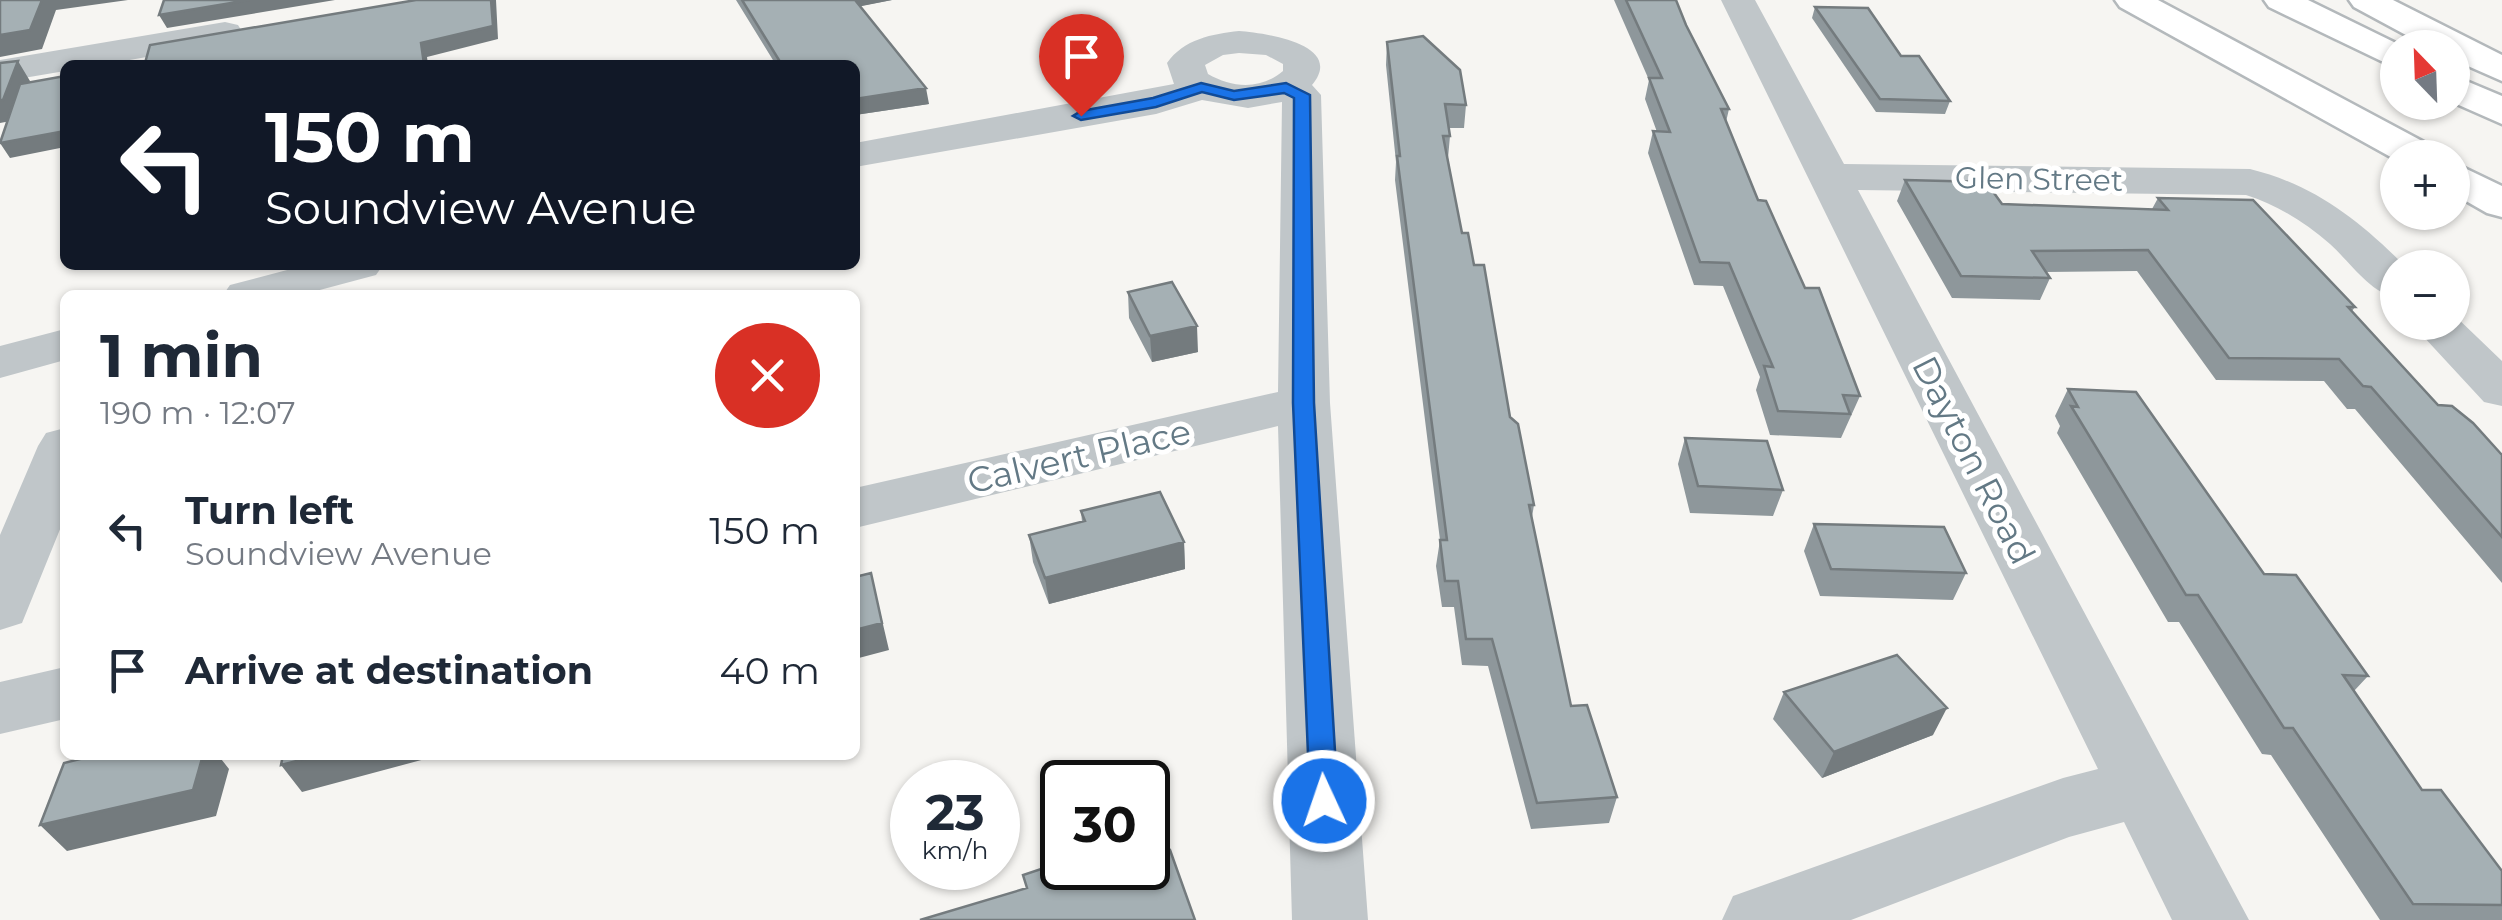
<!DOCTYPE html>
<html lang="en">
<head>
<meta charset="utf-8">
<style>
	:root { --surface:#fff; --page:#f6f6f7; --text:#1f2937; --muted:#747a83 }
	body { margin:0; font-family:Montserrat,sans-serif; background:var(--page); color:var(--text); height:100vh; display:flex; flex-direction:column; font-size:38px; white-space:nowrap }
	* { box-sizing:border-box; margin:0 }
	p { font-size:32px; color:var(--muted) }
	.icon { flex:none; width:55px; height:55px; fill:none; stroke:currentColor; stroke-width:2; stroke-linecap:round; stroke-linejoin:round }
	.map { position:relative; flex:1; overflow:hidden }
	.panel { position:absolute; left:60px; top:290px; width:800px; height:470px; display:flex; flex-direction:column; background:var(--surface); border-radius:15px; box-shadow:0 2px 8px #0004 }
	.panel>* { flex:none }
	.banner { position:absolute; left:60px; top:60px; width:800px; height:210px; border-radius:15px; box-shadow:0 2px 8px #0004; background:#111827; color:#fff; overflow:hidden }
	.needle { width:65px; rotate:337deg }
	.tools { position:absolute; left:2380px; top:30px; display:grid; gap:20px }
	.tools a { display:grid; place-items:center; width:90px; height:90px; border-radius:50%; background:var(--surface); box-shadow:0 2px 8px #0004; font-size:50px }
	.speed { position:absolute; left:890px; top:760px; display:flex; gap:20px; font-size:50px; font-weight:700; text-align:center }
	.speed>* { display:grid; place-content:center; width:130px; height:130px; border-radius:50%; background:var(--surface); box-shadow:0 2px 8px #0004; line-height:1 }
	.speed small { font-size:25px; font-weight:400 }
	.speed .limit { border:5px solid #111; border-radius:15px; background:#fff; color:#111 }
	.pin { position:absolute; display:grid; place-items:center; width:85px; height:85px; color:#fff; margin:-102px -42px; border-radius:50% 50% 50% 0; rotate:-45deg; box-shadow:0 0 10px #0007 }
	.pin .icon { rotate:45deg }
	.me { position:absolute; width:110px; margin:-55px; rotate:357deg; stroke-linejoin:round; filter:drop-shadow(0 0 8px #0008) }
	.turn { display:flex; align-items:center; gap:35px; height:210px; padding:0 40px; font-size:45px }
	.turn .icon { width:130px; height:130px; stroke-width:2.5 }
	.turn b { display:block; font-size:70px; line-height:85px }
	.round { display:grid; place-items:center; flex:none; width:105px; height:105px; border-radius:52px; background:var(--page) }
	.overview { display:flex; align-items:center; justify-content:space-between; height:170px; padding:0 40px }
	h1 { font-size:60px; font-weight:700; line-height:75px }
	ul { padding:0; list-style:none }
	li { display:flex; align-items:center; gap:30px; height:140px; padding:0 40px }
	li div { flex:1 }
	li b { display:block; font-size:38px }
	li em { font-style:normal }
	.map>svg:first-child { display:block }
</style>
</head>
<body>
<div class="map">
<svg width="2502" height="920" viewBox="0 0 2502 920">
	<rect width="100%" height="100%" fill="#f6f5f2"/>
	<g fill="none" stroke-linecap="round" stroke-linejoin="round">
		<g stroke="#b4b9bc" stroke-width="5">
			<path id="major" d="M2115 0H2158L2437 149 2442 158H2398V161L2120 7Z
				M2452 162 2502 186V217L2487 213 2452 193Z"/>
		</g>
		<g stroke="#b3b8bb" stroke-width="5">
			<path id="highway" d="M2264 0H2308L2406 48H2398V69L2269 7Z
				M2349 0H2393L2502 55V81L2452 59V48H2430L2354 7Z
				M2452 75 2502 96V124L2452 102Z"/>
		</g>
		<path fill="#c0c6c9" fill-rule="evenodd" d="M1721 0H1755L1844 164 2250 169C2315 185 2360 221 2407 268H2398V299C2369 292 2351 263 2330 244 2305 222 2277 205 2246 195L1858 190 2249 920H2172L2124 822 2069 837 1851 920H1722L1733 896 2063 778 2098 769Z
			M225 22 238 25 243 33 238 41 101 65H65V71L0 82V60Z
			M1239 31C1265 33 1346 44 1312 85L1321 95 1330 403 1368 920H1292L1278 426 855 528V488L1278 392 1282 102 1248 108 1202 100 1156 114 855 167V143L1174 84 1167 63C1184 39 1212 34 1239 31ZM1239 53 1266 55 1283 64V71C1261 90 1232 88 1208 74L1205 65 1223 55Z
			M306 265H383L376 275 301 295H223L230 285Z
			M2452 313 2502 361V406L2484 402 2410 322H2452Z
			M65 329V360L0 378V346Z
			M65 428V517L22 623 0 630V535L38 446 46 433Z
			M65 667V719L0 734V682Z"/>
		<use href="#major" fill="#fff" fill-rule="evenodd"/>
		<use href="#highway" fill="#fff" fill-rule="evenodd"/>
	</g>
	<path fill="#8e979b" d="M736 0H892L860 6 929 104 855 115V65H776Z
		M1614 0H1676L1686 25 1729 109 1726 122 1758 200 1805 288 1860 396 1841 438 1770 435 1756 390 1760 377 1723 286 1694 285 1648 153 1653 131 1657 132 1645 99 1649 80Z
		M1815 7 1901 56 1950 101 1945 114 1876 112 1812 18Z
		M1387 42 1466 105 1464 128H1449L1450 136 1448 158 1462 233 1474 265 1510 417 1534 505 1532 517 1571 706 1617 797 1609 823 1531 829 1488 666 1462 665 1454 607H1442L1436 566 1440 540 1395 180 1396 162 1386 65Z
		M1905 180 2002 204 2152 209 2158 198 2355 307 2352 311 2438 405 2502 455V583L2355 409H2347L2324 381 2216 380 2137 271 2046 272 2050 278 2040 300 1952 298 1897 201Z
		M1128 292 1198 352 1152 362 1129 318Z
		M2068 389 2264 574 2368 676 2354 691 2422 790 2502 871V920H2380L2271 755 2262 754 2179 622H2168L2057 433 2060 426 2055 416Z
		M1685 438 1783 490 1773 516 1690 513 1678 464Z
		M1081 511 1184 542 1185 569 1049 604 1033 562 1029 535 1082 522Z
		M1814 524 1966 573 1953 600 1820 596 1804 551Z
		M1784 692 1933 735 1822 778 1773 719Z"/>
	<path fill="#747b7e" d="M42 0H128L56 10 42 49 0 57V35Z
		M249 0H335L167 28 159 15Z
		M491 0H496L498 39 427 57 428 65H419L421 43Z
		M851 0H892L852 8Z
		M18 61 30 81 16 120 0 123V100Z
		M926 88 929 104 855 115V99Z
		M65 131V147L10 158 0 143Z
		M1197 326 1198 352 1152 362 1150 336Z
		M1184 542 1185 569 1049 604 1045 578Z
		M871 573 889 650 855 659V630Z
		M1947 708 1933 735 1822 778 1834 752Z
		M203 755H218L229 769 216 816 67 851 40 825Z
		M320 755H440L302 792 281 765Z"/>
	<path fill="#a5b0b4" stroke="#747b7e" stroke-width="2.5" d="M0 0H42L30 30 0 35Z
		M164 0H249L159 15Z
		M416 0H491L493 26 421 43 424 64 419 65H133L145 63 150 45Z
		M742 0H855L926 88 855 99V65H782Z
		M1626 0H1676L1686 25 1729 109H1721L1758 200 1766 201 1805 288H1819L1860 396 1843 395 1850 414 1778 411 1764 366 1773 367 1729 263 1700 262 1653 131 1670 132 1649 78H1662Z
		M1815 7 1868 8 1901 56H1919L1950 101 1880 99Z
		M1423 36 1460 70 1466 105 1445 104 1450 136H1443L1462 233H1468L1474 265H1484L1510 417 1518 424 1534 505H1529L1571 706 1587 705 1617 797 1537 803 1492 639H1466L1458 581H1445L1440 540H1447L1397 156H1400L1387 42Z
		M18 61 3 100H0V63Z
		M65 76V131L0 143 20 84Z
		M1905 180 1986 182 2002 204 2168 210 2158 198 2253 200 2355 307H2348L2438 405 2452 406 2473 423 2502 455V537L2371 387 2363 386 2339 359 2229 358 2148 250 2032 251 2050 278 1961 276Z
		M1172 282 1197 326 1150 336 1128 292Z
		M2068 389 2136 392 2264 574 2296 575 2368 676 2343 675 2422 790H2441L2502 871V905L2413 904 2293 728H2284L2198 595H2186L2071 406 2078 407Z
		M1685 438 1767 441 1783 490 1698 486Z
		M1160 492 1184 542 1045 578 1029 535 1085 521 1081 511Z
		M1814 524 1944 527 1966 573 1831 569Z
		M871 573 882 623 855 630V577Z
		M1897 655 1947 708 1834 752 1784 692Z
		M96 755H203L193 790 40 825 64 763Z
		M283 755H320L281 765Z
		M1170 850 1195 920H920L1027 888 1023 875 1062 862V868H1067L1071 882 1116 868H1148V857Z"/>
	<path fill="#1a73e8" stroke="#114b97" stroke-width="2.5" d="M1201 83 1234 91 1286 83 1310 95 1314 403 1338 801 1334 809 1324 813 1314 809 1310 801 1293 403 1294 98 1284 93 1234 100 1202 92 1156 107 1081 120 1073 116 1081 111 1153 98Z"/>
	<g text-anchor="middle" dominant-baseline="central" stroke-width="10" stroke-linejoin="round" paint-order="stroke">
		<g font-size="30" fill="#637985" stroke="#fff">
			<text transform="translate(2039 179) rotate(1)">Glen Street</text>
		</g>
		<g font-size="35" fill="#637985" stroke="#fff">
			<text transform="translate(1079 456) rotate(-13)">Calvert Place</text>
			<text transform="translate(1974 460) rotate(63)">Dayton Road</text>
		</g>
	</g>
</svg>
<div class="tools">
<a><svg class="needle" viewBox="-14 -14 28 28"><path d="M0-13l5 13h-10z" fill="#e53935"/><path d="M0 13l5-13h-10z" fill="#747a83"/></svg></a>
<a>+</a>
<a>−</a>
</div>
<div class="speed"><div>23<small>km/h</small></div><div class="limit">30</div></div>
<div class="pin" style="left:1081px;top:116px;background:#d93025"><svg class="icon" aria-label="arrive" viewBox="0 0 24 24"><path d="M6 21V4h12l-3 4 3 4H6"/></svg></div>
<svg class="me" style="left:1324px;top:801px" viewBox="-20 -20 40 40"><circle r="17" fill="#1a73e8" stroke="#fff" stroke-width="3"/><path d="M0-11L8 9 0 5-8 9z" fill="#fff"/></svg>
<div class="banner">
<div class="turn"><svg class="icon" aria-label="left" viewBox="0 0 24 24"><path d="M17 20v-9H6M10 6l-5 5 5 5"/></svg><div><b>150 m</b>Soundview Avenue</div></div>
</div>
<section class="panel">
<div class="overview"><div><h1>1 min</h1><p>190 m · 12:07</p></div><a class="round" style="background:#d93025;color:#fff"><svg class="icon" aria-label="close" viewBox="0 0 24 24"><path d="M6 6l12 12M18 6L6 18"/></svg></a></div>
<ul>
<li><svg class="icon" aria-label="left" viewBox="0 0 24 24"><path d="M17 20v-9H6M10 6l-5 5 5 5"/></svg><div><b>Turn left</b><p>Soundview Avenue</p></div><em>150 m</em></li>
<li><svg class="icon" aria-label="arrive" viewBox="0 0 24 24"><path d="M6 21V4h12l-3 4 3 4H6"/></svg><div><b>Arrive at destination</b></div><em>40 m</em></li>
</ul>
</section>
</div>
</body>
</html>
